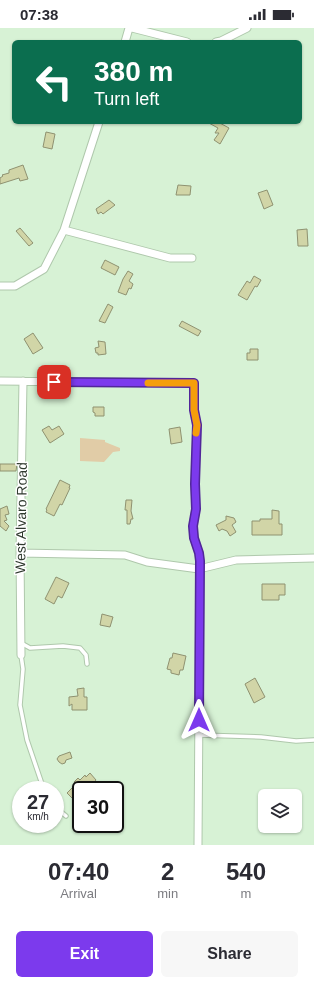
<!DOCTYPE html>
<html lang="en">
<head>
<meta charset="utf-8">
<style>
	:root { --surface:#fff; --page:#f7f7f7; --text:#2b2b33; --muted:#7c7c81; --accent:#7c3aed }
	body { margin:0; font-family:Helvetica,sans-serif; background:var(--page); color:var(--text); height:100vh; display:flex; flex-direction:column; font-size:15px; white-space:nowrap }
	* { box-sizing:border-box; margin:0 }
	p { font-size:13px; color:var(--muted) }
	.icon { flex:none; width:22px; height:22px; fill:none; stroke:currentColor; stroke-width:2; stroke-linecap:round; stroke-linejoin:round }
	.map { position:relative; height:817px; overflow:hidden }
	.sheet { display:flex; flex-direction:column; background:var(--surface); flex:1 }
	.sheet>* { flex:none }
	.guide { position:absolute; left:12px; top:12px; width:290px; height:84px; border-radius:6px; box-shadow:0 1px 3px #0004; background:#0b6e4f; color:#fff; overflow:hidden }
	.fabs { position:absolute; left:258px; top:761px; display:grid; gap:8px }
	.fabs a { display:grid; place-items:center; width:44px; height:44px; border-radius:6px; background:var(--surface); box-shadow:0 1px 3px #0004; font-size:20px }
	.speed { position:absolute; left:12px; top:753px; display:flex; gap:8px; font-size:20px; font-weight:700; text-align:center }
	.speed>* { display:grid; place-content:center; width:52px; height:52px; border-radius:50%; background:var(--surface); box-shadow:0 1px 3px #0004; line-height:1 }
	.speed small { font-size:10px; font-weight:400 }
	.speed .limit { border:2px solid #111; border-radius:6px; background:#fff; color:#111 }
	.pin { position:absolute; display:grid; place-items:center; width:34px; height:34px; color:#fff; margin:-17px; border-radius:8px; box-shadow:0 2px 6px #0006 }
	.me { position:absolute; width:44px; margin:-22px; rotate:0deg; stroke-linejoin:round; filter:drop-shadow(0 0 3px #0008) }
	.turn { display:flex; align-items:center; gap:14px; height:84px; padding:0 16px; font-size:18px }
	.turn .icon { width:52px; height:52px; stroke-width:2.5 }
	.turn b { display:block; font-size:28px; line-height:34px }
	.eta { display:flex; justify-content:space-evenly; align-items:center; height:68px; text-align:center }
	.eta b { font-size:24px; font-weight:600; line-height:28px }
	.button { display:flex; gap:8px; margin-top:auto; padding:8px 16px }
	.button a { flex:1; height:46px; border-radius:6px; background:var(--accent); color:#fff; font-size:16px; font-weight:600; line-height:46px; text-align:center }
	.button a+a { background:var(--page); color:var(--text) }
	.status { display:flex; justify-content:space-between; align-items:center; height:28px; padding:0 20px; background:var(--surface); direction:ltr }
	.status svg { height:11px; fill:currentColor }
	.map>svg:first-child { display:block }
</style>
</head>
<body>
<div class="status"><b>07:38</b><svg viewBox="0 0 49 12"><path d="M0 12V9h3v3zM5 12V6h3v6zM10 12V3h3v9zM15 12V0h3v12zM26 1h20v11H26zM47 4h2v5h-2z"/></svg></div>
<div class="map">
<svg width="314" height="817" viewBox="0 0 314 817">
	<rect width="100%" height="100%" fill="#d7f2d5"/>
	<path fill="#e1cca7" d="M80 410 105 412V414L120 420V423L113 424 104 434 80 433Z"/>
	<path fill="#d1d5a7" stroke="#8f9271" d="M207 94H218L229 100 220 116 214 112 219 105H215L218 100Z
		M46 104 55 106 52 121 43 119Z
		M23 137 28 151 20 153 19 150 0 156V150L3 148 2 147 9 145V142Z
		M178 157 191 158 190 167H176Z
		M267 162 273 177 264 181 258 165Z
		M109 172 115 177 103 186 101 184 98 186 96 181Z
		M20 200 33 215 29 218 16 203Z
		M307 201 308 218H298L297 202Z
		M105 232 119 239 115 247 101 240Z
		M128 243 133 246 129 253 133 256 131 261 129 260 126 267 118 264 123 251Z
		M254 248 261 252 257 259 255 258 247 272 238 267 247 253 250 255Z
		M108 276 113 279 105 295 99 293Z
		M182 293 201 303 198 308 179 298Z
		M33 305 43 320 33 326 24 311Z
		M98 313 105 314 106 326 98 327V325H96L95 320 99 319Z
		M250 321H258V332H247V325H250Z
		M93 379H104V388H95V385L93 384Z
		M49 398 52 402 59 398 64 406 50 415 42 402Z
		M180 399 182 414 171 416 169 401Z
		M0 436H17L16 443H0Z
		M60 452 70 457 69 460H70L62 477 60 476 54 488 46 484 47 482 46 481Z
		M126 472H132L131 483 133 491H131L130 496H127V482H125Z
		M7 478 9 486 5 487 7 492 4 493 9 498 6 503 0 498V481Z
		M272 482 279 483V496H282V507H252V493H260V491H272Z
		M226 488 234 490 236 494 232 497 236 504 230 508 227 503 222 501 219 503 216 497 226 492Z
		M56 549 69 555 62 570 58 568 54 576 45 571Z
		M262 556H285V567H279V572H262Z
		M102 586 113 589 110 599 100 597Z
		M173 625 186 628 183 642H180L179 647 171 645V642L167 641 170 630H172Z
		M255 650 265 669 254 675 245 656Z
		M84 660V669H87V682H72V676L69 678V669L78 668 77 661Z
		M70 724 72 730 66 732 65 735 62 736 59 734 57 731 59 728Z
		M90 745 96 752 91 758 95 762H81V765L75 771 73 769 72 770 67 765 77 755 74 754 78 750 80 752 85 747 86 749Z"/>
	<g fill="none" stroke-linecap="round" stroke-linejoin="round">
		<g stroke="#afc8ac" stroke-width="5.5">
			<path id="service" d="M21 615 30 620 63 618 80 620 86 627 87 636
				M21 627 23 641 20 677 27 712 44 762
				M199 707 261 709 296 713 314 712
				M55 779 66 788"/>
		</g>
		<g stroke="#afc8ac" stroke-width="9">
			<path id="minor" d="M132 0 187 14
				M125 14 129 0
				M216 14 221 13 247 0
				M64 202 170 230H192
				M0 258H15L44 241 64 202 99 94
				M0 353 194 355V382L197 397 195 456 196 481 193 498 194 510 199 525 200 533 198 817
				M20 525 125 527 147 534 199 541 236 532 314 530
				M21 627 20 525 23 353"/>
		</g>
		<use href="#service" stroke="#fff" stroke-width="3.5"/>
		<use href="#minor" stroke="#fff" stroke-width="7"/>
	</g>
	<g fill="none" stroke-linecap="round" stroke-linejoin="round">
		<g stroke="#51269a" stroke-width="10">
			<path id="route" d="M54 354 194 355V382L197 397 195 456 196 481 193 498 194 510 199 525 200 533 199 692"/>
		</g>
		<use href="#route" stroke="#7c3aed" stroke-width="7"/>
		<path stroke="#f59e0b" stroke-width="7" d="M148 355H194V382L197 397 196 405"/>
	</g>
	<g text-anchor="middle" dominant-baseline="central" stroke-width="3" stroke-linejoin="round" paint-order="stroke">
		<g font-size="14" fill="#2f392e" stroke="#fff">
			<text transform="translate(21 490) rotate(-89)">West Alvaro Road</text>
		</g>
	</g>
</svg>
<div class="fabs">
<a><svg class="icon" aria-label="layers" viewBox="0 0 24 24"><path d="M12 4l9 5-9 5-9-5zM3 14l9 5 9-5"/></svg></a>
</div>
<div class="speed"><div>27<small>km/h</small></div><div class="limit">30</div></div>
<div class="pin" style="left:54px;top:354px;background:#d93025"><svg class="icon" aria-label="arrive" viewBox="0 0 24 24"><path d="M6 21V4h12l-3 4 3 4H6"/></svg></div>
<svg class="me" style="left:199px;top:692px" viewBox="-20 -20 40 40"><path d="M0-17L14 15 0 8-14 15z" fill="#7c3aed" stroke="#fff" stroke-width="4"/></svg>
<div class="guide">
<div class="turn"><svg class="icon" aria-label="left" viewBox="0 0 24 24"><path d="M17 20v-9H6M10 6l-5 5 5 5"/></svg><div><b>380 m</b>Turn left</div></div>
</div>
</div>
<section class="sheet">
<div class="eta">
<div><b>07:40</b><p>Arrival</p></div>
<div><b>2</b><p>min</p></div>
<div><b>540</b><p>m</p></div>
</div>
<div class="button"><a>Exit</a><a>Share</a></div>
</section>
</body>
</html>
